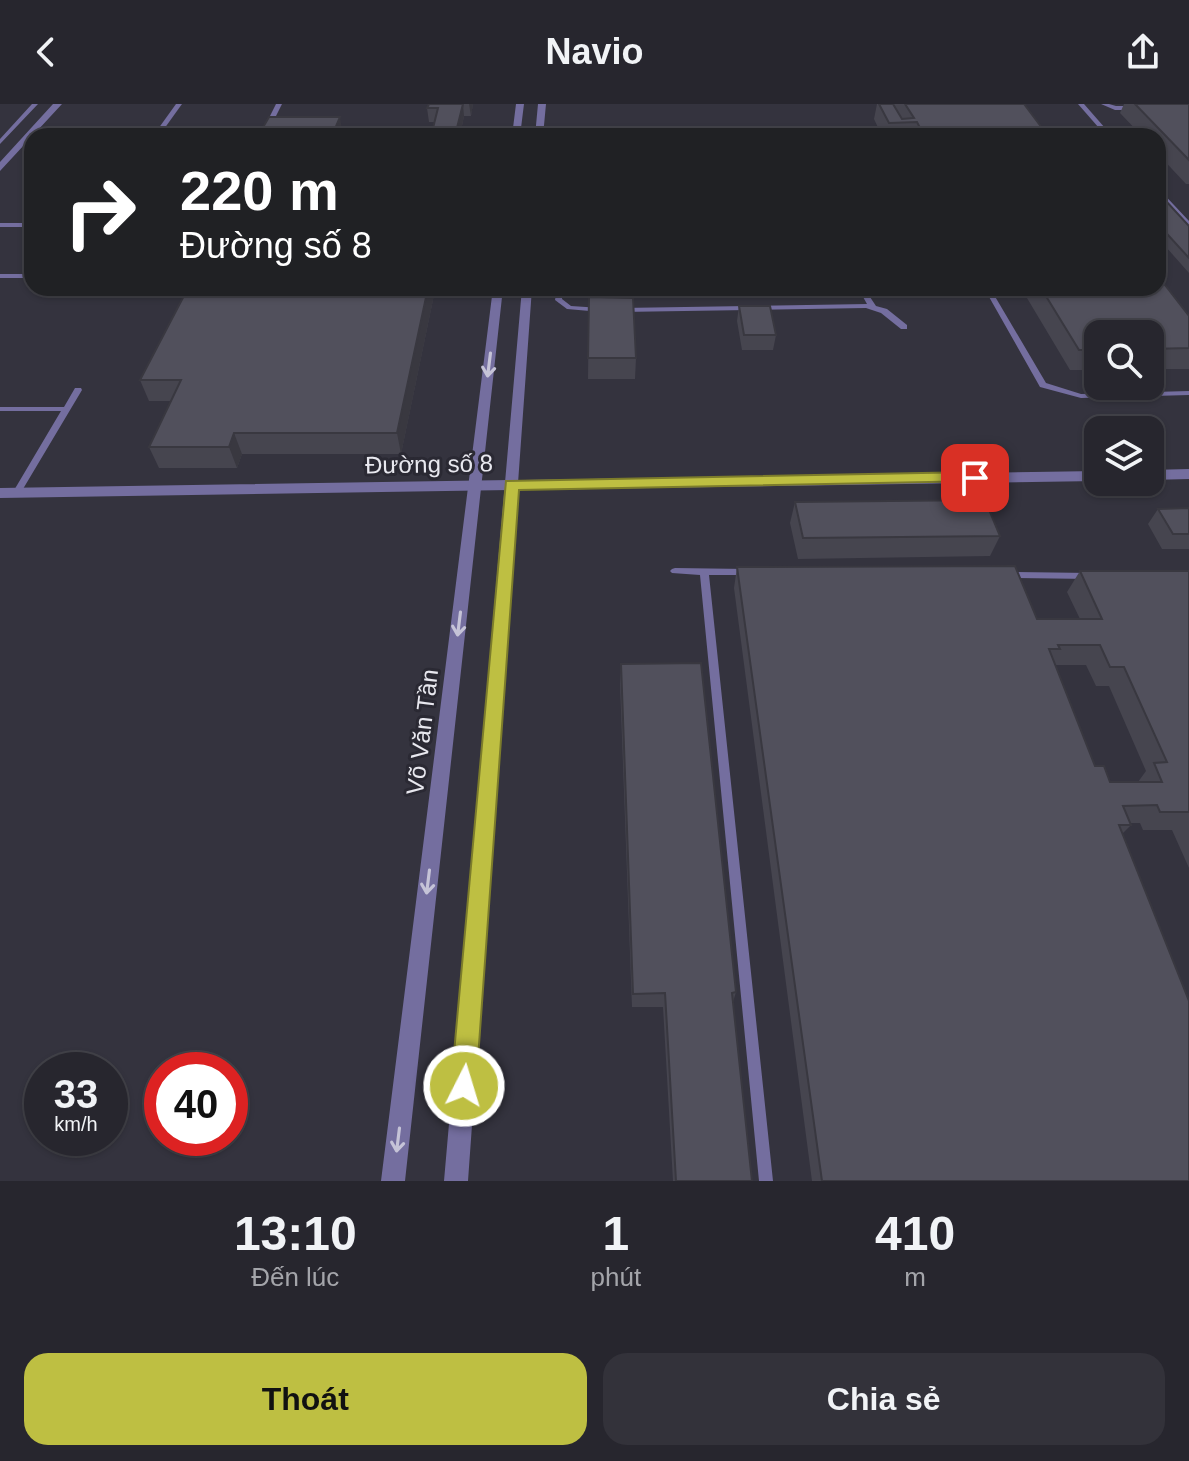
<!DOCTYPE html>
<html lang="vi">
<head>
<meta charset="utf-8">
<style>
	:root { --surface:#27262e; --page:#33323a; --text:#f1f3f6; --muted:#a4a5aa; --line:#43434a; --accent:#bebf42 }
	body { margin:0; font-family:Helvetica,sans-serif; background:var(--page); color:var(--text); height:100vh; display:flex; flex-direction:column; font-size:30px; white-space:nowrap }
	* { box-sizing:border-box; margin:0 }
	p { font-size:26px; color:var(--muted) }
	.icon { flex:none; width:44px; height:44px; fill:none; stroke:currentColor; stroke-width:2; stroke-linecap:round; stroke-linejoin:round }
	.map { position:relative; height:1077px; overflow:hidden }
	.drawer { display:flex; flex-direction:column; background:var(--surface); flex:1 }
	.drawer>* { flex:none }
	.guide { position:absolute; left:24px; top:24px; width:1142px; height:168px; border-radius:24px; box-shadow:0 2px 6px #0004,0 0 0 2px var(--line); background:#202124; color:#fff; overflow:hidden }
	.fabs { position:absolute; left:1084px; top:216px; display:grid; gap:16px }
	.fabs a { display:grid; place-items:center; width:80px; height:80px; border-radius:16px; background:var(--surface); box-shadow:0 2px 6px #0004,0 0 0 2px var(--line); font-size:40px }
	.speed { position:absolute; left:24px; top:948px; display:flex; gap:16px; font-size:40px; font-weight:700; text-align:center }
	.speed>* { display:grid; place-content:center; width:104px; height:104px; border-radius:50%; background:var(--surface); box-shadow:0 2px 6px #0004,0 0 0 2px var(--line); line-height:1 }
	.speed small { font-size:20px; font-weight:400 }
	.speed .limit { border:12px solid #d22; background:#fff; color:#111 }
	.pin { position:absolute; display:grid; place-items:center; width:68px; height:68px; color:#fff; margin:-34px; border-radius:16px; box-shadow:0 4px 12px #0006 }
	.me { position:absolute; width:88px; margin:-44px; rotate:5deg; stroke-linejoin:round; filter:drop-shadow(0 0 6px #0008) }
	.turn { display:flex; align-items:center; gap:28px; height:168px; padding:0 24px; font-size:36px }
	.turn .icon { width:104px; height:104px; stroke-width:2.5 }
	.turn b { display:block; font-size:56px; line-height:68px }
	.eta { display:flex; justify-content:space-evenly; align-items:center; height:136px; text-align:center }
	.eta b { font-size:48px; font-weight:600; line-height:56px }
	.primary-button { display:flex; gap:16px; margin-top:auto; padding:16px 24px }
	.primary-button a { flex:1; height:92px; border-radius:24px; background:var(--accent); color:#111; font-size:32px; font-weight:600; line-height:92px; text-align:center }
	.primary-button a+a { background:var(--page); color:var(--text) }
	header { display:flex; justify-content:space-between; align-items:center; height:104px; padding:0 24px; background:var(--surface); font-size:36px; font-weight:600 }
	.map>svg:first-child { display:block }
</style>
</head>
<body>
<header><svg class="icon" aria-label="back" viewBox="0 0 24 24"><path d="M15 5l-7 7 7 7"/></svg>Navio<svg class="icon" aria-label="share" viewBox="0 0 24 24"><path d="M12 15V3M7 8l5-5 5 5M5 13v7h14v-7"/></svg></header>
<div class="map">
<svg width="1189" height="1077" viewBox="0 0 1189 1077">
	<rect width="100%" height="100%" fill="#34333e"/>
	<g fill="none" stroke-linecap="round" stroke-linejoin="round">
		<path fill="#746e9f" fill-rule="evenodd" d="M32 0H38L0 40V35Z
			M176 0H182L159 32H153Z
			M276 0H282L266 32H260Z
			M1078 0H1084L1112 32H1106Z
			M1101 0H1109L1116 2H1135L1138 4 1135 6H1115Z
			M1158 84 1189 117V123L1187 122 1158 90Z
			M0 119H32V123H0Z
			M0 170H32V174H0Z
			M557 184H563L562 195 571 202 601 204 605 206 601 208 567 205 555 196Z
			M711 184H721L729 187 780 184H819L816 186 728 191Z
			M858 184H864L876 202 887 205 907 221V225H901L881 209 866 204 621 208 617 206 621 204 867 200Z
			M984 184H990L1046 279 1081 290 1189 287V291L1081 294 1040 283Z
			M75 284H81L82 286 20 390H14L13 388 61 307H0V303H64Z
			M675 464 747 465 752 468 747 471H709L773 1077H759L700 471 672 469 670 467 672 465Z
			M1007 468 1091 469 1096 472 1091 475 1007 474 1002 471Z"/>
		<path fill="#746e9f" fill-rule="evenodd" d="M53 0H62L0 67V58Z
			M1189 365V375L1150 376V366Z
			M1098 367V377L0 394V384Z"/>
		<path fill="#746e9f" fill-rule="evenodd" d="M516 0H524L520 32H512Z
			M538 0H546L543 32H535Z
			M493 184H503L405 1077H381Z
			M522 184H532L468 1077H444Z"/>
	</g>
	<path fill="#46454f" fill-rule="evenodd" d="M429 0H473L471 12H464L460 32H431L435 18H429L427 4Z
		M877 0H1024L1048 32H882L874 15Z
		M1124 0H1189V80H1186L1158 50V32H1142L1120 9Z
		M1158 97 1189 122V169L1158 134Z
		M188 184H433L434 191 401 350H242L237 364H159L149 343 171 297H149L140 276Z
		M965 184H985L984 189H968Z
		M993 184H1158L1189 212V265H1150V230H1098V266H1070L1024 189H996Z
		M589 193 636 254 635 275H588Z
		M739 202 776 231 773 246H742L737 217Z
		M795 398 1000 432 990 452 798 455 790 419Z
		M1189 404V445H1162L1148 420 1158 405Z
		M737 463 1037 515H1080L1067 488 1080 467H1189V764L1172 726H1143L1140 719H1130L1131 721 1122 730 1189 1077H812L734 484ZM1055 561H1086L1096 582H1109L1146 667 1138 678H1110L1095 662Z
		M621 560 736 888 733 898 752 1077H673L663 903H632L620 580Z"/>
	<path fill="#393840" d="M463 0 464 12 460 32H455Z
		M469 0H473L471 12Z
		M340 13 343 32H332Z
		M428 184H433L434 191 401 350 397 329Z
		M234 329 242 350 237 364 229 343Z"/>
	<path fill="#51505c" stroke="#393840" stroke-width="2" fill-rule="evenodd" d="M429 0H463L455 32H431L438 4H427Z
		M879 0H893L902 15 914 14 905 0H1024L1048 32H924L917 18 889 19Z
		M1135 0H1189V56Z
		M269 13H340L332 32H258Z
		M1158 97H1166L1189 122V154L1158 120Z
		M1158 172 1189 212V244L1150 245V230H1098V246H1079L1041 184H1158Z
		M188 184H428L397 329H234L229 343H149L181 276H140Z
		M589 193 633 194 636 254H588Z
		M739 202H770L776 231H744Z
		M985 396 1000 432 803 434 795 398Z
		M1189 404V430H1173L1158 405Z
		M1015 462 1037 515H1102L1080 467H1189V708H1160L1157 701 1123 702 1131 721H1119L1189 897V1077H822L737 463ZM1058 541H1100L1110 563H1124L1167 658 1154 659 1162 678H1110L1104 662H1095L1049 545H1060Z
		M701 559 736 888 732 889 752 1077H676L665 889 633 890 621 560Z"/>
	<defs><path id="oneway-shaft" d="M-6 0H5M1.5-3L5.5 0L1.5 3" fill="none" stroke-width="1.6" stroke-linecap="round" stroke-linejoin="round" transform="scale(2)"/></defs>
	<g stroke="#c5c3d7">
		<use href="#oneway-shaft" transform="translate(489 261) rotate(97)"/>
		<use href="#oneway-shaft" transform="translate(459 520) rotate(97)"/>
		<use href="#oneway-shaft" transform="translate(428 778) rotate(97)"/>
		<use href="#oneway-shaft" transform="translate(398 1036) rotate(97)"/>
	</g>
	<path fill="#bebf42" stroke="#7c7c2b" stroke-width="2" d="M975 368 980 370V377L519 386 476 982 473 991 464 995 455 991 451 982 506 377Z"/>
	<g text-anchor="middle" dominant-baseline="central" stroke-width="6" stroke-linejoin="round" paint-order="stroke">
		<g font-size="24" fill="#e8e8ef" stroke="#2a2933">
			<text transform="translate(429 360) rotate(-1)">Đường số 8</text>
			<text transform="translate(422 628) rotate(-83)">Võ Văn Tần</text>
		</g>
	</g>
</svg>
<div class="fabs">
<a><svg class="icon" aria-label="search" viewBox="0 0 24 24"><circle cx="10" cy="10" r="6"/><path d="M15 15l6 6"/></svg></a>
<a><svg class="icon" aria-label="layers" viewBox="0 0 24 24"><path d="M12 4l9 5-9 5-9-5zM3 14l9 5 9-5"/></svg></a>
</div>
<div class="speed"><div>33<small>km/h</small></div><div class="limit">40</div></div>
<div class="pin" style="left:975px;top:374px;background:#d93025"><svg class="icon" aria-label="arrive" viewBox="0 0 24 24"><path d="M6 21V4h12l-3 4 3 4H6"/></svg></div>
<svg class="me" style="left:464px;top:982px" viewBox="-20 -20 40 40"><circle r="17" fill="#bebf42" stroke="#fff" stroke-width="3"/><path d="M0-11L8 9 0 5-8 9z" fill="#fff"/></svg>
<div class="guide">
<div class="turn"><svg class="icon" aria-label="right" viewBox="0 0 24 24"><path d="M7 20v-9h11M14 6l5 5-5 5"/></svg><div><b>220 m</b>Đường số 8</div></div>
</div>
</div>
<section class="drawer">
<div class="eta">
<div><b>13:10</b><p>Đến lúc</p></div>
<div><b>1</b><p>phút</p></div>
<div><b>410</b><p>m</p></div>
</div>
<div class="primary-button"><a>Thoát</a><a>Chia sẻ</a></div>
</section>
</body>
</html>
